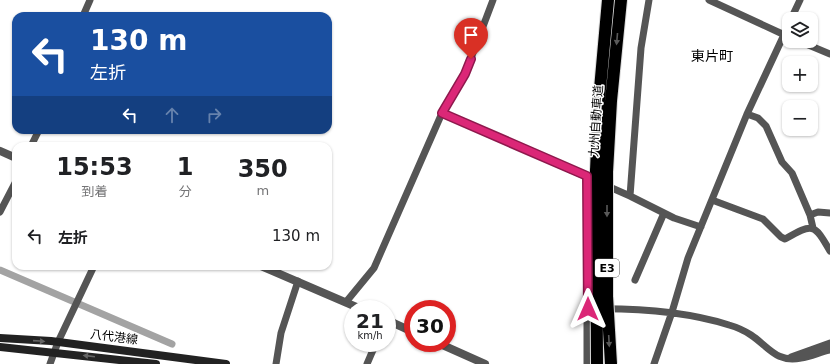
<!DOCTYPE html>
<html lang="ja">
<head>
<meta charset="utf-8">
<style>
	:root { --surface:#fff; --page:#f2f2f2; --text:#202124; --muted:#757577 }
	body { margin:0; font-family:"DejaVu Sans","Noto Sans JP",sans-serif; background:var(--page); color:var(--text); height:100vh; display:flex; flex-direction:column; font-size:15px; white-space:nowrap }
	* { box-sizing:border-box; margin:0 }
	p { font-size:13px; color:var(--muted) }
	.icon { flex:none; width:22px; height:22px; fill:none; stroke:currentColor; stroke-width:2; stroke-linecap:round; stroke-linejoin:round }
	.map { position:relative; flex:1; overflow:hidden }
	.side { position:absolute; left:12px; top:142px; width:320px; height:128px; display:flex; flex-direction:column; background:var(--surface); border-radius:12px; box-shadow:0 1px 3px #0004 }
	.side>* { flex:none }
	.guide { position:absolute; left:12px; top:12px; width:320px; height:122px; border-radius:12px; box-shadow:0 1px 3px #0004; background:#1a4fa0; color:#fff; overflow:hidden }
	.tools { position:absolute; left:782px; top:12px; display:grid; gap:8px }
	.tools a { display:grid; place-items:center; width:36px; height:36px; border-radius:8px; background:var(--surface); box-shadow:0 1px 3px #0004; font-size:20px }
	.speed { position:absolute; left:344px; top:300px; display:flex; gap:8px; font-size:20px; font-weight:700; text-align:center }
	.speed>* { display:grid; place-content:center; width:52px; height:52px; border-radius:50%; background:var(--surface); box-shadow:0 1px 3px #0004; line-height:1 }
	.speed small { font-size:10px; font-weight:400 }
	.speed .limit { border:6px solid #d22; background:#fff; color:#111 }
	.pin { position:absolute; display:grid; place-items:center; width:34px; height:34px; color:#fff; margin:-41px -17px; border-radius:50% 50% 50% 0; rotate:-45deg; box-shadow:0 0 4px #0007 }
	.pin .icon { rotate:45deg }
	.me { position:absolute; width:44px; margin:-22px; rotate:0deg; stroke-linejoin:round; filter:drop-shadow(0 0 3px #0008) }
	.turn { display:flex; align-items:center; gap:14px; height:84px; padding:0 12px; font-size:18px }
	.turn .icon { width:52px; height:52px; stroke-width:2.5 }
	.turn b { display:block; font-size:28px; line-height:34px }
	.lanes { display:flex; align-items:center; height:38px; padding:0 12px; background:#0003; justify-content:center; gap:20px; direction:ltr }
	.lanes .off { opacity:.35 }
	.eta { display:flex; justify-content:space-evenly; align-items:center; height:68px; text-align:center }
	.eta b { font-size:24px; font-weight:600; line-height:28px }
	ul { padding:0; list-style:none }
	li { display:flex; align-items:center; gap:12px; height:52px; padding:0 12px }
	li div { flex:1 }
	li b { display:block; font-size:15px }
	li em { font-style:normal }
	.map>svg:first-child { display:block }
</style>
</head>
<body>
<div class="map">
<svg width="830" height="364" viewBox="0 0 830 364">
	<rect width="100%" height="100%" fill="#fff"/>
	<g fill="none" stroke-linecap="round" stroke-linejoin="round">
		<path stroke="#a3a3a3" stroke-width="7" d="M0 270 172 344"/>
		<g stroke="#dbdbdb" stroke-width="14">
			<path id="motorway" d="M596 171 599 100 608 0
				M607 172 611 101 621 0"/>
		</g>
		<path stroke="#555" stroke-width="7" d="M709 0 789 37
			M83 16 90 0
			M791 19 800 0
			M799 41 830 54
			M442 113 630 196 674 218 701 227
			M747 114 758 118 766 126 782 162 792 173 810 215 813 228
			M31 146 39 130
			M587 176V364
			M630 196 641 48 649 0
			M712 200 763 219 781 237 785 239C813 223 814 223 830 251
			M0 212 16 181
			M810 215 818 212 830 213
			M635 280 664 213
			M346 302 374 268 442 113 465 74 493 0
			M588 309C635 308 684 311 729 325 736 327 745 331 751 335 769 347 776 363 801 358 811 357 820 352 830 350
			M791 357 830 343
			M50 364 58 342 94 266
			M276 364 281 333 298 281
			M367 364 376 343
			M654 364 672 312 688 258 747 114 789 24"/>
		<path stroke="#555" stroke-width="8" d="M0 151 16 158
			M261 266 361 309
			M387 320 413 332
			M438 343 485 364"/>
		<path stroke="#222" stroke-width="8" d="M0 338 51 341 226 364
			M0 347 156 364"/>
		<use href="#motorway" stroke="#000" stroke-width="12"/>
		<g stroke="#dbdbdb" stroke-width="14" stroke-linecap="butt">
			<path id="motorway-bridge" d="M596 171 597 364
				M607 172V296L611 364"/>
		</g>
		<use href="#motorway-bridge" stroke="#000" stroke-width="12"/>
	</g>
	<defs><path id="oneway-solid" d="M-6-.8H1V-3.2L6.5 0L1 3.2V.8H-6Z"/></defs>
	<g fill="#595959">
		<use href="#oneway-solid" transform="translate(617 39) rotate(95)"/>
		<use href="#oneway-solid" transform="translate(607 211) rotate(90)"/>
		<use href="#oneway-solid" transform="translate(609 341) rotate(87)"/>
	</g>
	<g fill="#646464">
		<use href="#oneway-solid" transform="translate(39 341) rotate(4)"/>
		<use href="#oneway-solid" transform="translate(89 356) rotate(-173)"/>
	</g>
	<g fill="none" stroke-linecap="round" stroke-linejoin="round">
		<g stroke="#8e194d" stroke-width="10">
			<path id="route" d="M471 59 465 74 442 113 587 176 588 309"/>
		</g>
		<use href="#route" stroke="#db2777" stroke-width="7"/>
	</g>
	<g text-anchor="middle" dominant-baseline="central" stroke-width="3" stroke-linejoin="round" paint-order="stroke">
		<rect fill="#fff" stroke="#4c4c4c" stroke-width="1" x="595" y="259" width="24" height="18" rx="3"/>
		<g font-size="11" font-weight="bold" fill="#000">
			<text x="607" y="268">E3</text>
		</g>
		<g font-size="12" fill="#000" stroke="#fff">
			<text transform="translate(596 121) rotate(-86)">九州自動車道</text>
			<text transform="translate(114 337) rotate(7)">八代港線</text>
		</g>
		<g font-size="14" fill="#000" stroke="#fff">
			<text x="712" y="56">東片町</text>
		</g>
	</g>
</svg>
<div class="tools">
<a><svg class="icon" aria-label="layers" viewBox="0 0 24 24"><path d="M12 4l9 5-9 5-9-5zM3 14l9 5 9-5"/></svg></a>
<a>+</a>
<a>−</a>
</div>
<div class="speed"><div>21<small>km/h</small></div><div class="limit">30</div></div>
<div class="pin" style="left:471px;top:59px;background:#d93025"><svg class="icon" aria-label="arrive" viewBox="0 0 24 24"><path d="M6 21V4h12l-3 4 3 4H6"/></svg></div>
<svg class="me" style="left:588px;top:309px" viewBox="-20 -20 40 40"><path d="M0-17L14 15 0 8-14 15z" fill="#db2777" stroke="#fff" stroke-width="4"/></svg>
<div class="guide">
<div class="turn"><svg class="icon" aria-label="left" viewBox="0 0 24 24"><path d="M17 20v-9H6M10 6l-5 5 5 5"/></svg><div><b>130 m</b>左折</div></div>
<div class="lanes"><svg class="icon" aria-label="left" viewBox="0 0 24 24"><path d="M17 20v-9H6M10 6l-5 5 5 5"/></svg><svg class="icon off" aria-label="ahead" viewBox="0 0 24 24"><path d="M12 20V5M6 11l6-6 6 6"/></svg><svg class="icon off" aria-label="right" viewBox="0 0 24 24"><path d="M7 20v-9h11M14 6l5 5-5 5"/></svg></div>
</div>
<section class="side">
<div class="eta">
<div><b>15:53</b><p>到着</p></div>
<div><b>1</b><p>分</p></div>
<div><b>350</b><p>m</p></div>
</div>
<ul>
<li><svg class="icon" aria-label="left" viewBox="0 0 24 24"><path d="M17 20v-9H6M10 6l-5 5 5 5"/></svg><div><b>左折</b></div><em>130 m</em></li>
</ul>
</section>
</div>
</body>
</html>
